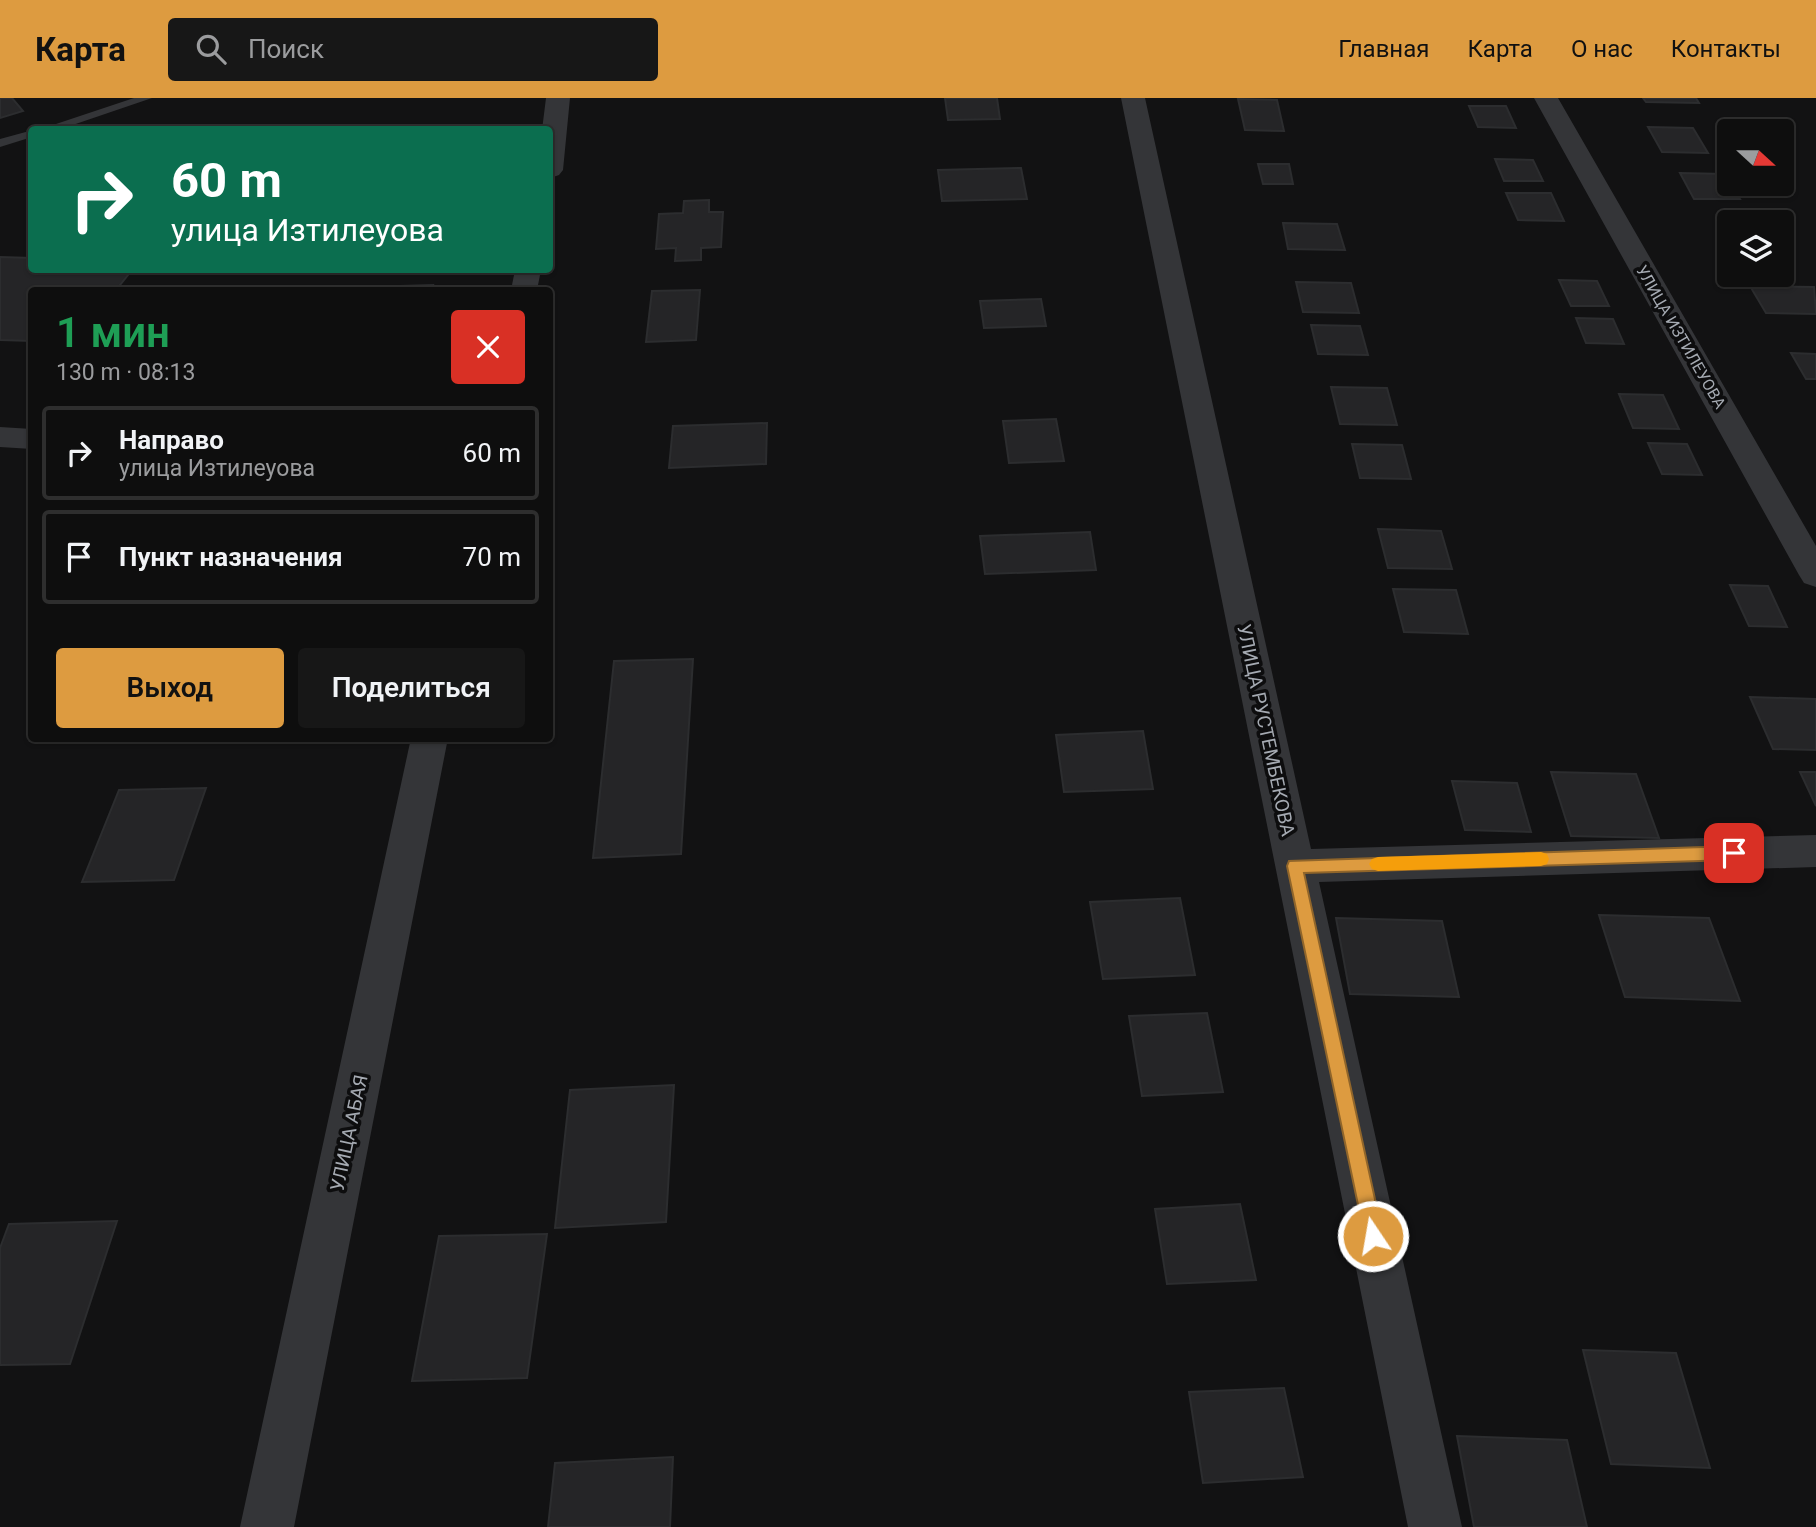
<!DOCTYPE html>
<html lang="ru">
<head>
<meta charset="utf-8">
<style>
	:root { --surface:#0e0e0e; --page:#171717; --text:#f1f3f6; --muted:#9b9c9e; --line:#2e2e2e; --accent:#dd9b40 }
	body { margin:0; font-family:Roboto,sans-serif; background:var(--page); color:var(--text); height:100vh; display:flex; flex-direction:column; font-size:26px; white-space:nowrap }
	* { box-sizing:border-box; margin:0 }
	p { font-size:23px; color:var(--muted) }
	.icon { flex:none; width:38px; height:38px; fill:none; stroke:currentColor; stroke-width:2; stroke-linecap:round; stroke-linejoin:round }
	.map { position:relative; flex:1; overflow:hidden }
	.side { position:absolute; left:28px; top:189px; width:525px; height:455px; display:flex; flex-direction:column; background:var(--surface); border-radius:7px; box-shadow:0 2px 5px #0004,0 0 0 2px var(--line) }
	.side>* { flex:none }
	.guide { position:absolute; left:28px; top:28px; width:525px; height:147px; border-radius:7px; box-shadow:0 2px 5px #0004,0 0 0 2px var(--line); background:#0b6e4f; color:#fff; overflow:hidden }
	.needle { width:46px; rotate:111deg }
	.fabs { position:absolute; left:1717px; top:21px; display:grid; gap:14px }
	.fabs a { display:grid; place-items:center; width:77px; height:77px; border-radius:7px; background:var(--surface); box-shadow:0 2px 5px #0004,0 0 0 2px var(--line); font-size:35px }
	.pin { position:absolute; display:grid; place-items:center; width:60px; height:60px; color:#fff; margin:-30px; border-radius:14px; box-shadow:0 4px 10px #0006 }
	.me { position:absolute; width:77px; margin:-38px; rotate:348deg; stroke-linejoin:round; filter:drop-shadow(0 0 5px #0008) }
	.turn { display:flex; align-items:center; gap:24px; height:147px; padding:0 28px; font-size:32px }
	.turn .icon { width:91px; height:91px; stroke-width:2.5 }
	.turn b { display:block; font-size:49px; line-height:60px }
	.round { display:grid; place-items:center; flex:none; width:74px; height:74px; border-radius:7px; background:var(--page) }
	.overview { display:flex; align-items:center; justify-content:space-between; height:119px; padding:0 28px }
	h1 { font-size:42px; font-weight:600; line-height:52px; color:#1e9e55 }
	.action { display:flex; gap:14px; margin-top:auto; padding:14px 28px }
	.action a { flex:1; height:80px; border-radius:7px; background:var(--accent); color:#111; font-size:28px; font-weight:600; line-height:80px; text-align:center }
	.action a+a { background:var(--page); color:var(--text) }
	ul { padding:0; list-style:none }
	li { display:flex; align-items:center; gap:21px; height:94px; margin:0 14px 10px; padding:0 14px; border:4px solid var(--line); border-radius:7px }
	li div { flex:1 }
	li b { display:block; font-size:26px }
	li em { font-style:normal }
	header { display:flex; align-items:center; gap:42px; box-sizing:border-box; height:98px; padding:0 35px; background:var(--accent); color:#111 }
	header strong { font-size:33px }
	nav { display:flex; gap:38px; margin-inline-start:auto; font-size:24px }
	.search { width:490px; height:63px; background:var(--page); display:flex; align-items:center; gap:18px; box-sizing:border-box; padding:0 24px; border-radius:7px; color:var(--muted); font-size:26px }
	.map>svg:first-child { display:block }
</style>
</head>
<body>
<header>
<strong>Карта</strong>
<div class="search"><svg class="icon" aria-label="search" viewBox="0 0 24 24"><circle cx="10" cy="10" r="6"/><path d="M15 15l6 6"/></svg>Поиск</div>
<nav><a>Главная</a><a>Карта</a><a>О нас</a><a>Контакты</a></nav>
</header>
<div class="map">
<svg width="1816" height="1429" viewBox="0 0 1816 1429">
	<rect width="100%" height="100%" fill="#121213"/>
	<path fill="#252527" stroke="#2c2d2f" stroke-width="2" d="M0 0H12L23 13 0 20Z
		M945 0H997L1000 21 948 22Z
		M1643 0H1696L1699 5 1646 4Z
		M1238 1 1277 2 1284 33 1245 32Z
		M1469 8H1506L1516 30 1478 29Z
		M1648 29 1693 30 1708 55 1662 54Z
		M1495 61 1533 62 1543 83H1504Z
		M1258 66H1289L1293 86H1263Z
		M1021 70 1027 101 942 103 938 72Z
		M1680 75 1725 76 1740 101H1694Z
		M1506 95H1551L1564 123 1518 122Z
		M709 102V114H723L721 149 701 150V162L675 163 676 150 656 151 659 116 683 115 684 103Z
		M1283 125 1337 126 1345 152 1288 151Z
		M0 159 32 160V172H132L116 192H32V243L0 242Z
		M1559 182 1597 183 1609 208H1571Z
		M1296 184 1351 185 1359 215 1303 214Z
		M433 187 431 192H365V189Z
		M1750 188 1814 189 1816 216 1766 215Z
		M700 192 696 242 646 244 652 193Z
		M1041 201 1046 228 984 230 980 203Z
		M1576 220 1613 221 1624 246 1586 245Z
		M1311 227 1360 228 1368 257 1318 256Z
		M1791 255 1816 256V281H1806Z
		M1331 289 1387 290 1397 327 1340 326Z
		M1619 296 1663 297 1679 331 1633 330Z
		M1056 321 1064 363 1009 365 1003 323Z
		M767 325 766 366 669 370 673 328Z
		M1648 345 1687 346 1702 377 1662 376Z
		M1352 346 1402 347 1411 381 1360 380Z
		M1378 431 1441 433 1452 471 1388 470Z
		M1090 434 1096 472 985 476 980 438Z
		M1730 487 1768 488 1787 529 1749 528Z
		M1393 491 1456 492 1468 536 1404 534Z
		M693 561 681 756 593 760 614 563Z
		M1750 599 1816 601V652L1773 651Z
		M1143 633 1153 691 1064 694 1056 637Z
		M1551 674 1636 676 1659 740 1571 738Z
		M1800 674H1816V708Z
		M1452 683 1517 685 1531 734 1465 732Z
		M206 690 174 782 82 784 119 692Z
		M1180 800 1195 877 1103 881 1090 804Z
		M1599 817 1709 820 1740 903 1625 899Z
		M1336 820 1442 823 1459 899 1350 896Z
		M1207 915 1223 994 1142 998 1129 918Z
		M674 987 666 1124 555 1130 570 992Z
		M1240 1106 1256 1182 1167 1186 1155 1111Z
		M117 1123 70 1266 0 1267V1150L9 1126Z
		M547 1136 527 1280 412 1283 439 1138Z
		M1583 1252 1676 1255 1710 1370 1611 1366Z
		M1284 1290 1303 1379 1203 1385 1189 1294Z
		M1457 1338 1567 1342 1587 1429H1474Z
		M673 1359 670 1429H548L555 1365Z"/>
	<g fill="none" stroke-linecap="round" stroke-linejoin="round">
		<path fill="#343538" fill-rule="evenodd" d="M134 0H152L58 32H38Z
			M33 32 32 39 0 49V41Z"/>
		<path fill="#343538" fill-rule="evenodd" d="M1121 0H1145L1311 751 1816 737V769L1319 784 1462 1429H1408Z
			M1534 0H1558L1816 448V489L1804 485 1799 477Z
			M0 329 32 331V351L0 349Z"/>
		<path fill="#343538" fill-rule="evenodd" d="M546 0H570L563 72 559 77 550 80V32H542Z
			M515 172H541L537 192H511Z
			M411 640H448L294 1429H240Z"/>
	</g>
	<path fill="#dd9b40" stroke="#90652a" stroke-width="2" d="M1734 748 1739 750 1742 755 1739 760 1734 762 1304 775 1383 1138 1380 1145 1373 1148 1366 1145 1287 768 1289 763Z"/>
	<path fill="#f59e0b" d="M1541 754 1547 756 1549 761 1547 766 1541 768 1378 773 1372 771 1369 766 1372 761 1378 759Z"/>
	<g text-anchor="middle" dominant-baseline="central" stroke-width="7" stroke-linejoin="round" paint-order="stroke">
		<g font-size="16" fill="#a5aab2" stroke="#0d0d0e">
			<text transform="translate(1681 239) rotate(60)">УЛИЦА ИЗТИЛЕУОВА</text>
		</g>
		<g font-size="19" fill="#a5aab2" stroke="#0d0d0e">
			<text transform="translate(1266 632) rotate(78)">УЛИЦА РУСТЕМБЕКОВА</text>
			<text transform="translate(349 1035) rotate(-78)">УЛИЦА АБАЯ</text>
		</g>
	</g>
</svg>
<div class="fabs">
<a><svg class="needle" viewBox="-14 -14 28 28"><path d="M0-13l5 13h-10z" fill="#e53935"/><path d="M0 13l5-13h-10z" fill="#9b9c9e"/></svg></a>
<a><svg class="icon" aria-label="layers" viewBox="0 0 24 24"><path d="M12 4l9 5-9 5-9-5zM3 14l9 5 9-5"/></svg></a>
</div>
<div class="pin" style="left:1734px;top:755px;background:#d93025"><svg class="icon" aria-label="arrive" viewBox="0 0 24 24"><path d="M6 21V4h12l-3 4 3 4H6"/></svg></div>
<svg class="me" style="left:1373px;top:1138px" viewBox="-20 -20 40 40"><circle r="17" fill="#dd9b40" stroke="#fff" stroke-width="3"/><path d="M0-11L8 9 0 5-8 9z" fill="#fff"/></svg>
<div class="guide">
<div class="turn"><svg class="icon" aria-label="right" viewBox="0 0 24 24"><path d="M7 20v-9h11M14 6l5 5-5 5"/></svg><div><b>60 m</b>улица Изтилеуова</div></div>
</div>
<section class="side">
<div class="overview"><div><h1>1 мин</h1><p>130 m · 08:13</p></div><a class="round" style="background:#d93025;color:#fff"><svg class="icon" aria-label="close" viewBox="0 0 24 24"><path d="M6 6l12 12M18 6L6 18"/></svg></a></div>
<ul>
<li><svg class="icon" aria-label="right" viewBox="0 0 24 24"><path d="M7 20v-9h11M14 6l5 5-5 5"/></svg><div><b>Направо</b><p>улица Изтилеуова</p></div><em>60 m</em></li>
<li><svg class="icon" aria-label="arrive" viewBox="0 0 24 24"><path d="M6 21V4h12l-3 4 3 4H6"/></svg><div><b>Пункт назначения</b></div><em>70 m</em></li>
</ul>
<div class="action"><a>Выход</a><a>Поделиться</a></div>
</section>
</div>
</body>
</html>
